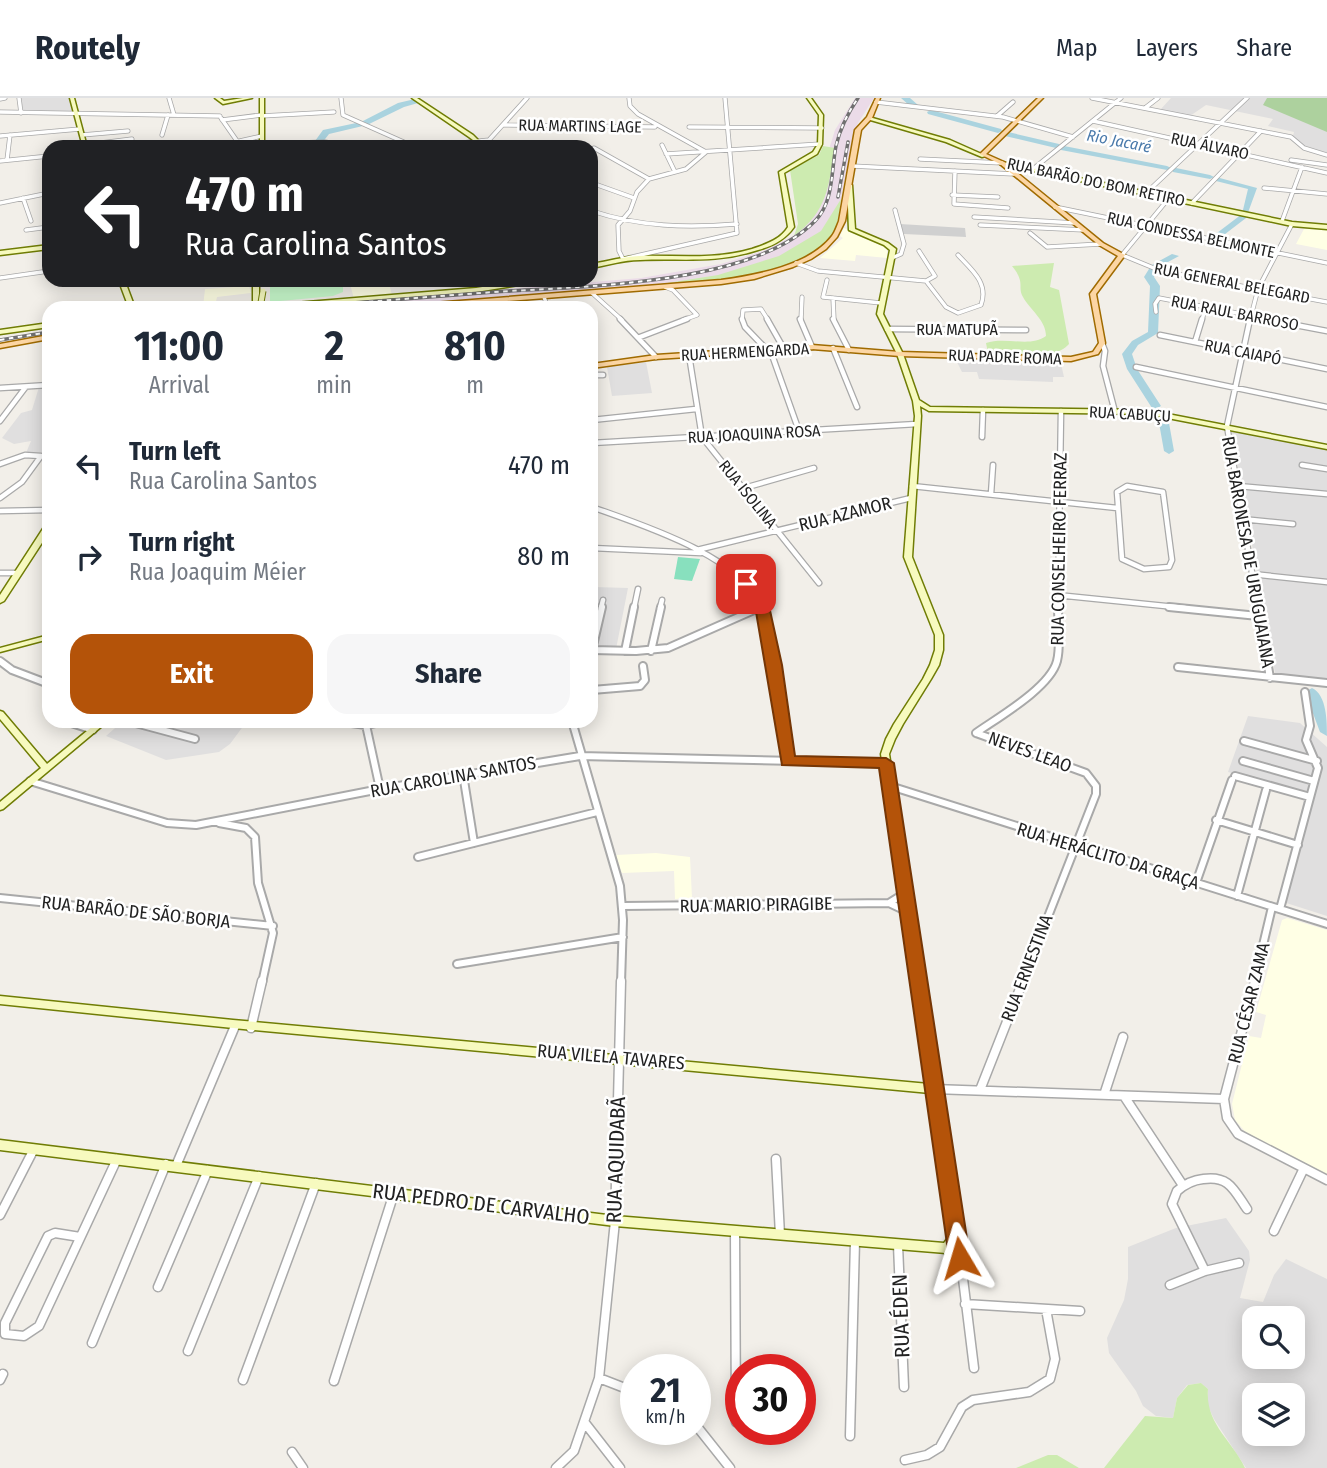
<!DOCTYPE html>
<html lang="en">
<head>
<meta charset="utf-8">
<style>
	:root { --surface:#fff; --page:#f6f6f7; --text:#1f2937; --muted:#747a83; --line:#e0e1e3; --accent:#b45309 }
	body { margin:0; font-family:"Fira Sans Condensed",sans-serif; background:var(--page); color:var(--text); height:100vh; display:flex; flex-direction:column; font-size:26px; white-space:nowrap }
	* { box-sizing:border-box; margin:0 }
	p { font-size:23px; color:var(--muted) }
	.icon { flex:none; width:38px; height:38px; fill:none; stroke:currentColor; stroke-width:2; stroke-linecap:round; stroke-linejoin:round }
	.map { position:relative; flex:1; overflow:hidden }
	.panel { position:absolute; left:42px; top:203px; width:556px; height:427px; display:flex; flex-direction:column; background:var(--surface); border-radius:21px; box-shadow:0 4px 18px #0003 }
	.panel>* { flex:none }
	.hud { position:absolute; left:42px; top:42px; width:556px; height:147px; border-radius:21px; box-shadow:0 4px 18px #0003; background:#202124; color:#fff; overflow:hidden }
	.tools { position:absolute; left:1242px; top:1208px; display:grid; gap:14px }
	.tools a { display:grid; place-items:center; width:63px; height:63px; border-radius:14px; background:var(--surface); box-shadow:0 4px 18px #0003; font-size:35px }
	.speed { position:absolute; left:620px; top:1256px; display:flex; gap:14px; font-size:35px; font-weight:700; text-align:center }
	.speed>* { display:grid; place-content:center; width:91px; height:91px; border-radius:50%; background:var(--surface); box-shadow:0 4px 18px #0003; line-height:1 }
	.speed small { font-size:18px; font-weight:400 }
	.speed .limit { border:10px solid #d22; background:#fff; color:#111 }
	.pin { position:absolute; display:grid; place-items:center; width:60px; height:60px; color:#fff; margin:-30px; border-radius:14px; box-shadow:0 4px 10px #0006 }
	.me { position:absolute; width:77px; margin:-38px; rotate:353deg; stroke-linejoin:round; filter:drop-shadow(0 0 5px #0008) }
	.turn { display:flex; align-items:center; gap:24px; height:147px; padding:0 28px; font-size:32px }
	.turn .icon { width:91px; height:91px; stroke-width:2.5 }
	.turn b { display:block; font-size:49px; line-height:60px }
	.eta { display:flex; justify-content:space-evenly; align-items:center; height:119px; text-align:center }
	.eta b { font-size:42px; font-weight:700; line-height:49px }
	.cta { display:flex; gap:14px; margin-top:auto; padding:14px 28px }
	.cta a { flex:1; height:80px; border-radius:21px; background:var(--accent); color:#fff; font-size:28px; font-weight:700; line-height:80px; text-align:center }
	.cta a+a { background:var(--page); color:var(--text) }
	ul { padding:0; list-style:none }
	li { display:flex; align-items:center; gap:21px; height:91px; padding:0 28px }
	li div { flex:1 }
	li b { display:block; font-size:26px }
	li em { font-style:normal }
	header { display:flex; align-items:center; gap:42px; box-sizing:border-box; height:98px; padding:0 35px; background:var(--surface); border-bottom:2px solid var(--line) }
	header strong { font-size:33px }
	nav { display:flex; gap:38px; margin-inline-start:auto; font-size:24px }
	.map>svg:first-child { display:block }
</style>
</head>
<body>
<header>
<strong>Routely</strong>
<nav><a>Map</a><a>Layers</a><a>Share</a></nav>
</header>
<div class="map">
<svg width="1327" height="1370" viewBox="0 0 1327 1370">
	<rect width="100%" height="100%" fill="#f2efe9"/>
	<path fill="#e0dfdf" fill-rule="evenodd" d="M21 0H69L73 14 23 13Z
		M1171 0H1295L1327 20V55L1303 47 1293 38 1294 34 1268 28 1273 21 1206 7 1190 18 1160 12Z
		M646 264 652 295 612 298 607 269Z
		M957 264 1061 266 1064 279H1053V284L979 281 977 274H962Z
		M39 289H49V354L26 355 31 343 14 346 2 340 21 315 32 312Z
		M1231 330 1327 350V584L1275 575Z
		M594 489 628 490 616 551 592 550V500Z
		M1248 618 1300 625 1327 649V818L1280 803 1305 697 1228 674Z
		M123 623H198L214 626 218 623H247L230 646 219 654 166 662 106 638Z
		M1226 1120 1249 1153 1250 1162 1240 1200 1263 1204 1274 1177 1286 1161 1327 1181V1370H1246L1214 1321 1207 1306 1208 1291 1201 1285 1187 1287 1177 1300 1173 1320 1156 1318 1143 1308 1136 1293 1109 1255 1107 1240 1124 1202 1128 1181V1149L1176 1130ZM1255 1220H1293V1258H1255ZM1255 1297H1293V1335H1255Z"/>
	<path fill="#ebdbe8" d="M855 0H874L858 25 852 44 835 131 818 150 786 167 734 180 686 185 367 210H277L641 180 721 166 763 153 793 138 806 125 835 32Z"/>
	<path fill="#ffffe5" d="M844 130 887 149V160L856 157 855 163 820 160 843 140 840 138Z
		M1304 131H1327V152L1296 146Z
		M349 182H388L392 197 354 201Z
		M249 188 251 195 217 199 215 208 203 209 205 191Z
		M656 755 690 759 692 800 675 801 674 773 622 775 616 757Z
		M1287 820 1327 832V1076L1249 1038 1235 1022 1232 1006 1249 938 1261 940 1266 917 1256 914 1282 822Z"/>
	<path fill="#d0d0d0" d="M900 126 965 130 966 139 904 136Z"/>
	<path fill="#cdebb0" d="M823 48 835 50C828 90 828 112 794 138L798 126 790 72 819 57Z
		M841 101C839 114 839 127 831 138 798 182 691 185 642 189L718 177 779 158 821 133Z
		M1054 165 1050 189 1059 192 1069 246C1054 263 1009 261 988 255L986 245C1005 238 1030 250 1046 238 1046 222 1030 212 1023 199 1017 188 1026 185 1012 168Z
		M1201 1285 1208 1291C1205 1326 1232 1342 1245 1370H1104L1145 1318 1173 1320 1177 1300 1188 1287Z
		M1048 1357H1057L1079 1370H1016Z"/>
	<path fill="#add19e" d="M1267 0H1327V34L1263 7Z"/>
	<path fill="#c8facc" d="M270 182H343V194L333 198 270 204Z"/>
	<path fill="#88e0be" d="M678 459 700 461 692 483 674 481Z"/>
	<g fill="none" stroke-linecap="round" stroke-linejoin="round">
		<path fill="#aad3df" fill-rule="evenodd" d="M901 0H910L918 7 911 9Z
			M415 1 419 3 418 5 404 9 367 27 329 36 322 45 315 43 323 32 361 24 398 5Z
			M931 12 1001 31 1002 33 998 35 928 16 927 14Z
			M1008 34 1059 46 1060 48 1056 50 1005 38V34Z
			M1064 48 1167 68 1171 70 1167 72 1061 52 1060 50Z
			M1176 70 1210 77 1214 79 1210 81 1173 74 1172 72Z
			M1216 79 1257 90 1246 120 1216 143 1212 140 1213 138 1242 116 1248 91 1216 83Z
			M1172 156 1179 158 1157 170 1150 168Z
			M1152 170 1156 173 1154 179 1160 188 1158 235 1138 247 1132 256 1137 271 1161 308 1156 311 1152 310 1127 271 1122 256 1132 243 1148 234 1150 188 1144 179 1149 171Z
			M1164 322 1169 325 1174 353 1169 356 1164 353 1159 325Z
			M1312 590C1327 597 1327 624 1327 638L1320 634 1305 594Z"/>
		<g stroke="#a9a9a9" stroke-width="5">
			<path id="street-far3" d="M19 0 21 15
				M169 0 174 17
				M341 0 343 17 415 49
				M629 0 630 8 638 16 706 54 686 71 649 81 637 94 630 113 618 127 619 153 623 161 737 135 725 0
				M1092 0 1291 39 1304 50 1327 57
				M0 1 5 0
				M876 4 1003 19 1073 39
				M1145 10 1158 0
				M0 14 220 18
				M261 18 334 14
				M997 18 1013 4
				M221 20 237 43
				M222 22 261 17
				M1093 23 1327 75
				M503 27 655 29
				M689 29 822 30
				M82 37 128 33
				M162 37 168 17
				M0 38 80 31
				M262 46 325 44 358 49
				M84 47 132 41
				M662 47 675 74
				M213 49 262 38
				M423 49 489 42 527 0
				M594 50 649 81
				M666 56 820 46
				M920 61 1002 65
				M7 62 10 37
				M1291 62 1327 67
				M0 63 49 58
				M852 68 1014 76
				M1033 71 1121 0
				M955 73 954 106 1008 110
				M592 85 634 100
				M1264 90 1327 96
				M1146 95 1247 0
				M952 97 998 99
				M23 100 31 123
				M1169 100 1122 157 1161 173 1327 204
				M0 105 49 95
				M1192 105 1261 33
				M1055 109 1327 165
				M592 113C640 129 687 130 737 126
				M974 119 1075 125
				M1282 123 1302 69
				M980 127 1084 132
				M26 132 49 129
				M1030 135 1047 149 1101 146
				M919 153 935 178 926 183
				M892 160 901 156 904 146 895 112
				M796 165 818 173 926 183 946 209 958 215 981 207C989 185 972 172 958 157
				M0 180 49 173
				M827 182 823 199 881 205
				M665 189 673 192 697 217 683 222
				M592 195 622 222
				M544 199 548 210
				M833 200 834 222
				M1156 214 1155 206 1159 200 1273 222
				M742 222 743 212 761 211 768 222
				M801 222 802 199
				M1202 222 1206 208
				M1250 222 1258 191 1292 126"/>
		</g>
		<g stroke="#a9a9a9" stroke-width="7">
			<path id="street-far2" d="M620 221 656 259
				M742 221 745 229 772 257 799 333
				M767 221 784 251
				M800 221 812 249
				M833 221 849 252
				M1250 221 1227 328 1258 510
				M1264 221 1327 233
				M887 231 1026 232
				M1160 237 1327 271
				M640 239 687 221
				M1195 244 1202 221
				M1102 245 1105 253 1103 268 1115 314
				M833 250 857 309
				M689 257 702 339 819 485
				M1136 269 1327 309
				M592 277H603
				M0 290 49 287
				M592 322 696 311
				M0 323 25 290
				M982 339 983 312
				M592 345 917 326
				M0 366 25 357 41 358 22 384 0 400
				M1302 367 1327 371
				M912 388 1117 410
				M1127 388 1163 394 1172 462 1169 469 1144 471 1122 461 1117 394Z
				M1238 388 1327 396
				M744 390 814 370
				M991 396 993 367
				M592 409C642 427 741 458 763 510
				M0 413 49 412
				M1242 421 1293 426
				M592 450 701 455
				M697 452 911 400
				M0 475H18
				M1252 476 1327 484
				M1057 497 1185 510
				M601 510 603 502
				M634 510 638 491
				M660 510 662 502
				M757 510 762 508
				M1058 510 1061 313"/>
		</g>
		<g stroke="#a9a9a9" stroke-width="10">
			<path id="street-far1" d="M762 509 771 547 788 663
				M1169 509 1258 518
				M1258 509 1270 580
				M592 552 636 553 668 550 761 509
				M592 552 602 509
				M625 553 634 509
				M651 553 661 509
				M0 563 12 572 49 586
				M1178 569 1327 585
				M592 592 640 588 645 582 643 568
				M65 623 93 632
				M128 623 195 641
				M337 623 366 627 384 623
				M572 623 620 788 623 822 621 885
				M366 627 380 691
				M976 635 1086 675 1096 688V696L1022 885
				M976 635C997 620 1050 590 1057 563 1061 547 1058 525 1058 509
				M1244 643 1317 663
				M1243 663 1314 683
				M463 676 474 745
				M1235 678 1310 699
				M30 683 167 725 196 727 380 691 580 658 886 665
				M890 688 1327 826
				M1216 722 1298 747
				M219 725 246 730 255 739 258 785 273 835 262 885
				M418 759 597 714
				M1196 785 1232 682
				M1237 798 1266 692
				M0 800 273 828
				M889 805 905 795
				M623 808 889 805 908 814
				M1280 811 1318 670 1306 642 1310 628 1305 594
				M457 866 623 839
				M1254 885 1272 809"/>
		</g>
		<g stroke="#a9a9a9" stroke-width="11">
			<path id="street" d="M1255 883 1224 1001 1227 1020 1238 1036 1327 1082
				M251 930 262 883
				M934 991 1224 1001
				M980 992 1023 883
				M1104 997 1123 939
				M1124 998 1182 1086
				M776 1061 780 1137
				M176 1068 235 928
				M0 1117 34 1051
				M735 1133 736 1324
				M1274 1133 1304 1070
				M80 1139 55 1135 48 1138 5 1225V1236L24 1238 39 1228 117 1061
				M958 1140 974 1270
				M898 1147 904 1289
				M946 1150 959 1177
				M1205 1173 1172 1106 1177 1093C1185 1086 1193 1082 1203 1081 1229 1077 1234 1092 1247 1111
				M1170 1187 1205 1173 1239 1165
				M158 1189 208 1072
				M965 1206 1080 1213
				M92 1245 166 1066
				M188 1253 259 1078
				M599 1280 635 1294
				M0 1282 3 1276
				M243 1282 316 1085
				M334 1283 394 1095
				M585 1325 620 1370
				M695 1326 730 1370
				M850 1338 855 1143
				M292 1354 303 1370
				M905 1362 927 1357 940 1349 962 1309 973 1302 1029 1294 1050 1281 1055 1261 1046 1211
				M556 1370 574 1353 599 1280 615 1123 621 883"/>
		</g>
		<g stroke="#707d05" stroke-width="3">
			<path id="secondary" d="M70 0H74L87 49H83Z
				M215 0H220L224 3 243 0H252L223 6Z
				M260 0H264V49H260Z
				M412 0H417L473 37 481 45 480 49H476L477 45 469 39Z
				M807 0H811L823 17 822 46 817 56 784 75 794 129C785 142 773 148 758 152 715 166 683 160 640 162 623 162 608 167 592 170V166C608 163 623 159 639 158 678 157 715 162 752 151 766 146 780 142 788 129L779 74 813 54 818 46 819 17Z
				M869 19 950 42 986 58 982 59 946 44 867 21V20Z
				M1002 64 1292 124 1327 127V131L1292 128 1000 66V65Z
				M847 86 852 87 855 131 888 145 896 151 883 216 903 256 919 302 930 309 1147 312 1327 347V351L1147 316 929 313 920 308 921 318 912 459 943 537V552L939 567 931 581 903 626 895 641 889 656 963 1138C960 1145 953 1153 946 1155L615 1128 0 1052V1042L615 1118 944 1145 951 1136 930 995 233 930 0 906V898L233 922 929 986 881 656 886 641 894 626 923 581 930 567 935 552V537L904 459 915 318 913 303 897 256 877 216 890 152 884 147 849 132Z
				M49 147V151L0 157V153Z
				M121 182H127L126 186 135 210H129L120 186Z
				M253 182H259V208L476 190 527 182H540L537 184 476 194 272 210H247L253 208Z
				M475 203 480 204 468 210H460Z
				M49 225V229L0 236V232Z
				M46 426H49V434L4 503 0 505V497Z
				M49 537V541L0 554V550Z
				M0 613 3 614 47 666 99 623H108L3 711 0 712V704L41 670 0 621Z"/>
		</g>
		<g stroke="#a06b00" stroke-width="3">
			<path id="primary" d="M876 0H880L872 20 861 32 845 123 837 139 826 151 811 161 793 169 754 181 721 186 420 210H393L396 208 721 182C756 177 809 168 832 138 835 134 837 128 839 123L855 32 867 19Z
				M1038 0H1043L986 56 1004 64 1103 145 1125 157 1096 196 1105 245 1098 256 1071 263 900 258 812 251 656 261 592 270V266L656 257 812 247 900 254 1071 259 1093 254 1099 245 1090 196 1118 158 1099 147 1000 66 980 56Z
				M49 237V241L0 250V246Z"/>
		</g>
		<use href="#street-far3" stroke="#fff" stroke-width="3.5"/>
		<use href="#street-far2" stroke="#fff" stroke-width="4.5"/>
		<use href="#street-far1" stroke="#fff" stroke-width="6"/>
		<use href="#street" stroke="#fff" stroke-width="8"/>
		<use href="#secondary" fill="#f7fabf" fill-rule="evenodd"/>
		<use href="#primary" fill="#fcd6a4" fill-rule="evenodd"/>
		<g stroke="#707070" stroke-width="3.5">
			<path id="rail" d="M838 99 848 44
				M288 210C357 205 425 199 494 194 581 188 751 188 815 123 834 104 831 73 836 48 840 30 848 15 858 0
				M0 242 49 234"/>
		</g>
		<use href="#rail" stroke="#fff" stroke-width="2" stroke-dasharray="4.5" stroke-linecap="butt"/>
		<g stroke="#707d05" stroke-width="7" stroke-linecap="butt">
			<path id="secondary-bridge" d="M260 210 263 193"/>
		</g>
		<use href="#secondary-bridge" stroke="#f7fabf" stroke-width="5"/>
	</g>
	<path fill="#b45309" stroke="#753606" stroke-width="2" d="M746 482 750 483 769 508 782 567 795 658 886 660 894 665 970 1160 967 1167 960 1170 952 1167 949 1160 879 670 782 667 755 508 739 486Z"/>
	<g text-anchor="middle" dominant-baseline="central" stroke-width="5" stroke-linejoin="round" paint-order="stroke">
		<g font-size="16" fill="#222" stroke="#fff">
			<text transform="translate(580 28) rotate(1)">RUA MARTINS LAGE</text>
			<text transform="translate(1210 48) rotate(12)">RUA ÁLVARO</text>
			<text transform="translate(1096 84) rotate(12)">RUA BARÃO DO BOM RETIRO</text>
			<text transform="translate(1191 137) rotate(12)">RUA CONDESSA BELMONTE</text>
			<text transform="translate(1232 185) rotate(11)">RUA GENERAL BELEGARD</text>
			<text transform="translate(1235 215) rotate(11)">RUA RAUL BARROSO</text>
			<text x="957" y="231">RUA MATUPÃ</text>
			<text transform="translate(745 254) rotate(-3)">RUA HERMENGARDA</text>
			<text transform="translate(1243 254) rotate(11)">RUA CAIAPÓ</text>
			<text transform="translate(1005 259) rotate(2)">RUA PADRE ROMA</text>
			<text transform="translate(1130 316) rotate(3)">RUA CABUÇU</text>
			<text transform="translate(754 336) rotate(-3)">RUA JOAQUINA ROSA</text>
			<text transform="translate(748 396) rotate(51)">RUA ISOLINA</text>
		</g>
		<g font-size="16" font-style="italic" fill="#4a7aab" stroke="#fff">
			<text transform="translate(1119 43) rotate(11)">Rio Jacaré</text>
		</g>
		<g font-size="18" fill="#222" stroke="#fff">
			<text transform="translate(845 416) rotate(-14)">RUA AZAMOR</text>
			<text transform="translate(1059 451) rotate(-89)">RUA CONSELHEIRO FERRAZ</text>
			<text transform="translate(1248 454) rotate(80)">RUA BARONESA DE URUGUAIANA</text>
			<text transform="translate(1030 654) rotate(20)">NEVES LEAO</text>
			<text transform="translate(453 679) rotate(-10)">RUA CAROLINA SANTOS</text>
			<text transform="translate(1108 758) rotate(17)">RUA HERÁCLITO DA GRAÇA</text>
			<text transform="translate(756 807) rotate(-1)">RUA MARIO PIRAGIBE</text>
			<text transform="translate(136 814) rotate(6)">RUA BARÃO DE SÃO BORJA</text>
			<text transform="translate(1027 870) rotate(-69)">RUA ERNESTINA</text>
			<text transform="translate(1249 905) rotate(-76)">RUA CÉSAR ZAMA</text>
			<text transform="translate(611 959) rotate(5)">RUA VILELA TAVARES</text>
		</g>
		<g font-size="21" fill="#222" stroke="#fff">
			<text transform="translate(616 1062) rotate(-88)">RUA AQUIDABÃ</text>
			<text transform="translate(481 1106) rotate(7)">RUA PEDRO DE CARVALHO</text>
			<text transform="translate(901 1218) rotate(-92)">RUA ÉDEN</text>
		</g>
	</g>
</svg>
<div class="tools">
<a><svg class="icon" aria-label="search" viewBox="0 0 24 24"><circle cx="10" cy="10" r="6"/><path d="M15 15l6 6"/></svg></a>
<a><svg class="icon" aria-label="layers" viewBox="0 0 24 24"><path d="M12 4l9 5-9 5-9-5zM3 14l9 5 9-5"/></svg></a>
</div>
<div class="speed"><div>21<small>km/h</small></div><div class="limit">30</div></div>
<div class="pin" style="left:746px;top:486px;background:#d93025"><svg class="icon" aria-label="arrive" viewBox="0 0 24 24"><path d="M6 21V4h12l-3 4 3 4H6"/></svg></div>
<svg class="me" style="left:960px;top:1160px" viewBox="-20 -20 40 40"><path d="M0-17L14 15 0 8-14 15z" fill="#b45309" stroke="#fff" stroke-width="4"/></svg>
<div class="hud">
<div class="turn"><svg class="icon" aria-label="left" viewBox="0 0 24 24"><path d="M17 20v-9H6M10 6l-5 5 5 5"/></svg><div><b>470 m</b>Rua Carolina Santos</div></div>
</div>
<section class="panel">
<div class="eta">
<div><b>11:00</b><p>Arrival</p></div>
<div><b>2</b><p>min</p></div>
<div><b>810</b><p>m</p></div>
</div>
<ul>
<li><svg class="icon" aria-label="left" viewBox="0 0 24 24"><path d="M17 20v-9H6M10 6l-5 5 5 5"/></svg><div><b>Turn left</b><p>Rua Carolina Santos</p></div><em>470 m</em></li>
<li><svg class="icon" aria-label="right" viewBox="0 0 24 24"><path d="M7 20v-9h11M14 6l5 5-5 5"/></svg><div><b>Turn right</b><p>Rua Joaquim Méier</p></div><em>80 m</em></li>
</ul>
<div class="cta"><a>Exit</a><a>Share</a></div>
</section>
</div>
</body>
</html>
